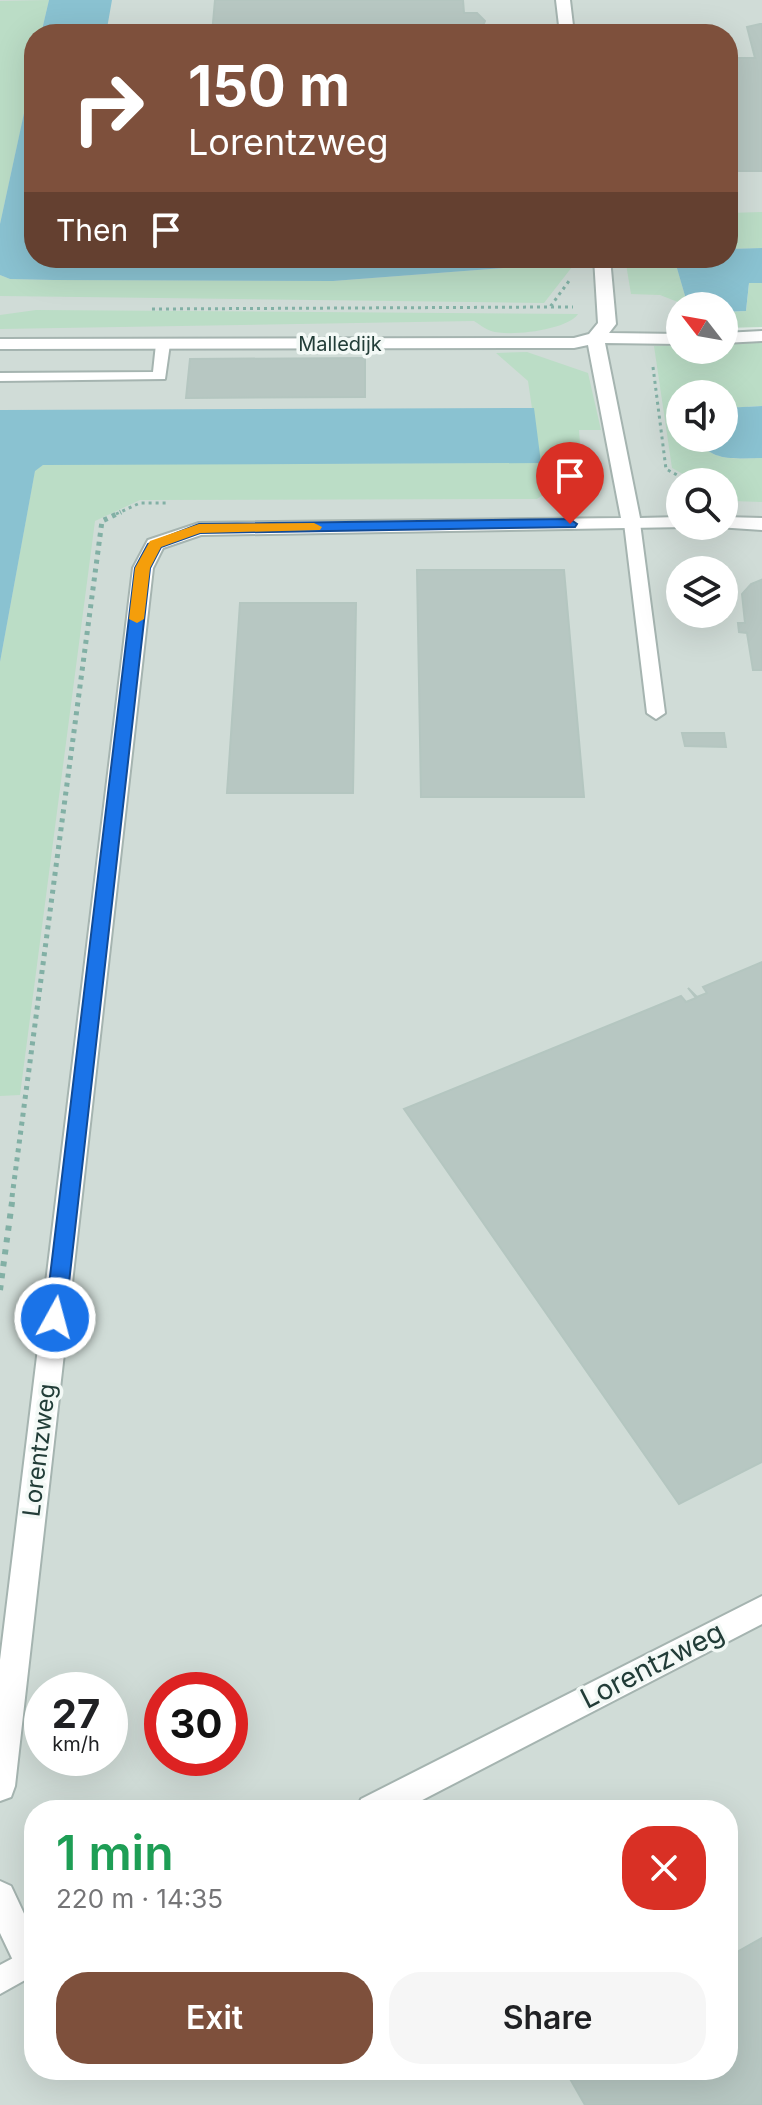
<!DOCTYPE html>
<html lang="en">
<head>
<meta charset="utf-8">
<style>
	:root { --surface:#fff; --page:#f6f6f6; --text:#202124; --muted:#757577; --accent:#7e503c }
	body { margin:0; font-family:Inter,sans-serif; background:var(--page); color:var(--text); height:100vh; display:flex; flex-direction:column; font-size:30px; white-space:nowrap }
	* { box-sizing:border-box; margin:0 }
	p { font-size:26px; color:var(--muted) }
	.icon { flex:none; width:44px; height:44px; fill:none; stroke:currentColor; stroke-width:2; stroke-linecap:round; stroke-linejoin:round }
	.map { position:relative; flex:1; overflow:hidden }
	.panel { position:absolute; left:24px; top:1800px; width:714px; height:280px; display:flex; flex-direction:column; background:var(--surface); border-radius:32px; box-shadow:0 8px 32px #0002 }
	.panel>* { flex:none }
	.top-card { position:absolute; left:24px; top:24px; width:714px; height:244px; border-radius:32px; box-shadow:0 8px 32px #0002; background:#7e503c; color:#fff; overflow:hidden }
	.needle { width:52px; rotate:301deg }
	.buttons { position:absolute; left:666px; top:292px; display:grid; gap:16px }
	.buttons a { display:grid; place-items:center; width:72px; height:72px; border-radius:50%; background:var(--surface); box-shadow:0 8px 32px #0002; font-size:40px }
	.speed { position:absolute; left:24px; top:1672px; display:flex; gap:16px; font-size:40px; font-weight:700; text-align:center }
	.speed>* { display:grid; place-content:center; width:104px; height:104px; border-radius:50%; background:var(--surface); box-shadow:0 8px 32px #0002; line-height:1 }
	.speed small { font-size:20px; font-weight:400 }
	.speed .limit { border:12px solid #d22; background:#fff; color:#111 }
	.pin { position:absolute; display:grid; place-items:center; width:68px; height:68px; color:#fff; margin:-82px -34px; border-radius:50% 50% 50% 0; rotate:-45deg; box-shadow:0 0 8px #0007 }
	.pin .icon { rotate:45deg }
	.me { position:absolute; width:88px; margin:-44px; rotate:7deg; stroke-linejoin:round; filter:drop-shadow(0 0 6px #0008) }
	.turn { display:flex; align-items:center; gap:28px; height:168px; padding:0 32px; font-size:36px }
	.turn .icon { width:104px; height:104px; stroke-width:2.5 }
	.turn b { display:block; font-size:56px; line-height:68px }
	.then { display:flex; align-items:center; height:76px; padding:0 32px; background:#0003; gap:16px; font-size:30px }
	.round { display:grid; place-items:center; flex:none; width:84px; height:84px; border-radius:32px; background:var(--page) }
	.head { display:flex; align-items:center; justify-content:space-between; height:136px; padding:0 32px }
	h1 { font-size:48px; font-weight:600; line-height:60px; color:#1e9e55 }
	.cta { display:flex; gap:16px; margin-top:auto; padding:16px 32px }
	.cta a { flex:1; height:92px; border-radius:32px; background:var(--accent); color:#fff; font-size:32px; font-weight:600; line-height:92px; text-align:center }
	.cta a+a { background:var(--page); color:var(--text) }
	.map>svg:first-child { display:block }
</style>
</head>
<body>
<div class="map">
<svg width="762" height="2105" viewBox="0 0 762 2105">
	<rect width="100%" height="100%" fill="#e2ece8"/>
	<path fill="#d0dcd7" fill-rule="evenodd" d="M0 0H762V268L709 306H680V350H717L762 432V2105H0ZM34 34H728V258H34ZM680 394H724V438H680ZM680 482H724V526H680ZM680 570H724V614H680ZM42 1690H110V1758H42ZM162 1690H230V1758H162ZM34 1810H728V2070H34Z"/>
	<path fill="#bbddc6" d="M49 0 41 34H34V68L0 224V1Z
		M762 212V248L728 249V213Z
		M527 258H579L544 303 0 296V275L10 279 54 280 333 281 515 267 526 263Z
		M625 258H674L688 306 660 295 631 294Z
		M749 283H762V327L724 328V312L746 311Z
		M36 310 578 314C568 330 509 337 491 331 485 329 479 324 474 321L0 329V315Z
		M762 341V406L724 408V394H680V438H698C710 463 737 458 762 458V502L732 501 724 497V482H697L672 468 654 346 680 345V350H724V342Z
		M527 352 588 373 601 430H579L582 469 537 499 140 500 95 521 20 1095 0 1096V662L35 470 43 465 66 464 540 463 528 381 496 353Z"/>
	<path fill="#8ac2d1" d="M49 0H112L106 34H41Z
		M34 67V258H527L526 262 515 267 333 281 54 280 10 279 0 275V224Z
		M762 248V283H749L746 311 724 312V306H688L674 258H728V249Z
		M762 406V458C737 458 710 463 698 438H724V408Z
		M534 408 541 463 43 465 35 471 0 662V410Z"/>
	<path fill="#b7c7c2" stroke="#b4c6c0" stroke-width="2" d="M215 0H463L464 13H477L485 21 481 30 474 34H212Z
		M760 24H762V171H728V58H755L747 27Z
		M365 358V397L186 398 190 359Z
		M417 570H564L584 797H421Z
		M761 580 762 670H753L747 633 739 632 738 623H745L742 594 751 584Z
		M240 603H356L353 793H227Z
		M682 733H724L726 747 685 746Z
		M762 962V1462L679 1504 404 1109 681 996 686 1002 696 998 688 988 697 997 707 993 703 987Z
		M762 1938V2105H585L565 2070H728V1957Z"/>
	<g fill="none" stroke-linecap="round" stroke-linejoin="round">
		<g stroke="#a5b4b0" stroke-width="4">
			<path id="lane" d="M163 340 170 344 165 379 0 381V373L153 372 156 344Z
				M632 518 640 523 665 713 656 719 647 713 624 523Z
				M30 1949 34 1950V1975L0 1994V1965Z"/>
		</g>
		<g stroke="#a5b4b0" stroke-width="4">
			<path id="street" d="M556 0H570L574 34H560Z
				M594 258H610L616 324 609 333 680 334V344L605 343 640 518 680 517V526L687 527 201 535 163 548 153 568 15 1786 11 1797 0 1801V1660L133 568 148 540 199 523 621 518 588 345 574 348 0 349V339L574 338 589 334 598 323Z
				M762 331V341L724 343V333Z
				M724 517 762 518V530L717 527 724 526Z
				M762 1596V1624L403 1810H357L361 1799Z
				M0 1881 11 1886 34 1935V1977L19 1973 0 1933Z"/>
		</g>
		<path stroke="#82b0a5" stroke-width="3" stroke-dasharray="3 4" stroke-linecap="butt" d="M551 307H573
			M152 309 550 307 569 281
			M653 367 666 469 690 482
			M557 491 585 472
			M116 514 140 503H167"/>
		<path stroke="#82b0a5" stroke-width="5" stroke-dasharray="4 5" stroke-linecap="butt" d="M12 1197 102 521 121 512"/>
		<path stroke="#82b0a5" stroke-width="6" stroke-dasharray="5 7" stroke-linecap="butt" d="M0 1290 13 1195"/>
		<use href="#lane" fill="#fff" fill-rule="evenodd"/>
		<use href="#street" fill="#fff" fill-rule="evenodd"/>
	</g>
	<path fill="#1a73e8" stroke="#114b97" stroke-width="2" d="M570 519 577 524 575 527 200 533 161 547 150 568 65 1318 62 1324 55 1326 48 1324 45 1318 135 568 148 544 199 524Z"/>
	<path fill="#f59e0b" d="M314 523 322 527 320 530 200 533 161 547 150 568 144 619 137 623 129 619 135 568 150 541 199 524Z"/>
	<g text-anchor="middle" dominant-baseline="central" stroke-width="7" stroke-linejoin="round" paint-order="stroke">
		<g font-size="20" fill="#223d38" stroke="#f3f9f6">
			<text x="340" y="344">Malledijk</text>
		</g>
		<g font-size="24" fill="#223d38" stroke="#f3f9f6">
			<text transform="translate(39 1450) rotate(-83)">Lorentzweg</text>
		</g>
		<g font-size="28" fill="#223d38" stroke="#f3f9f6">
			<text transform="translate(652 1665) rotate(-27)">Lorentzweg</text>
		</g>
	</g>
</svg>
<div class="buttons">
<a><svg class="needle" viewBox="-14 -14 28 28"><path d="M0-13l5 13h-10z" fill="#e53935"/><path d="M0 13l5-13h-10z" fill="#757577"/></svg></a>
<a><svg class="icon" aria-label="sound" viewBox="0 0 24 24"><path d="M4 9h4l5-4v14l-5-4H4zM17 9q2 3 0 6"/></svg></a>
<a><svg class="icon" aria-label="search" viewBox="0 0 24 24"><circle cx="10" cy="10" r="6"/><path d="M15 15l6 6"/></svg></a>
<a><svg class="icon" aria-label="layers" viewBox="0 0 24 24"><path d="M12 4l9 5-9 5-9-5zM3 14l9 5 9-5"/></svg></a>
</div>
<div class="speed"><div>27<small>km/h</small></div><div class="limit">30</div></div>
<div class="pin" style="left:570px;top:524px;background:#d93025"><svg class="icon" aria-label="arrive" viewBox="0 0 24 24"><path d="M6 21V4h12l-3 4 3 4H6"/></svg></div>
<svg class="me" style="left:55px;top:1318px" viewBox="-20 -20 40 40"><circle r="17" fill="#1a73e8" stroke="#fff" stroke-width="3"/><path d="M0-11L8 9 0 5-8 9z" fill="#fff"/></svg>
<div class="top-card">
<div class="turn"><svg class="icon" aria-label="right" viewBox="0 0 24 24"><path d="M7 20v-9h11M14 6l5 5-5 5"/></svg><div><b>150 m</b>Lorentzweg</div></div>
<div class="then">Then<svg class="icon" aria-label="arrive" viewBox="0 0 24 24"><path d="M6 21V4h12l-3 4 3 4H6"/></svg></div>
</div>
<section class="panel">
<div class="head"><div><h1>1 min</h1><p>220 m · 14:35</p></div><a class="round" style="background:#d93025;color:#fff"><svg class="icon" aria-label="close" viewBox="0 0 24 24"><path d="M6 6l12 12M18 6L6 18"/></svg></a></div>
<div class="cta"><a>Exit</a><a>Share</a></div>
</section>
</div>
</body>
</html>
